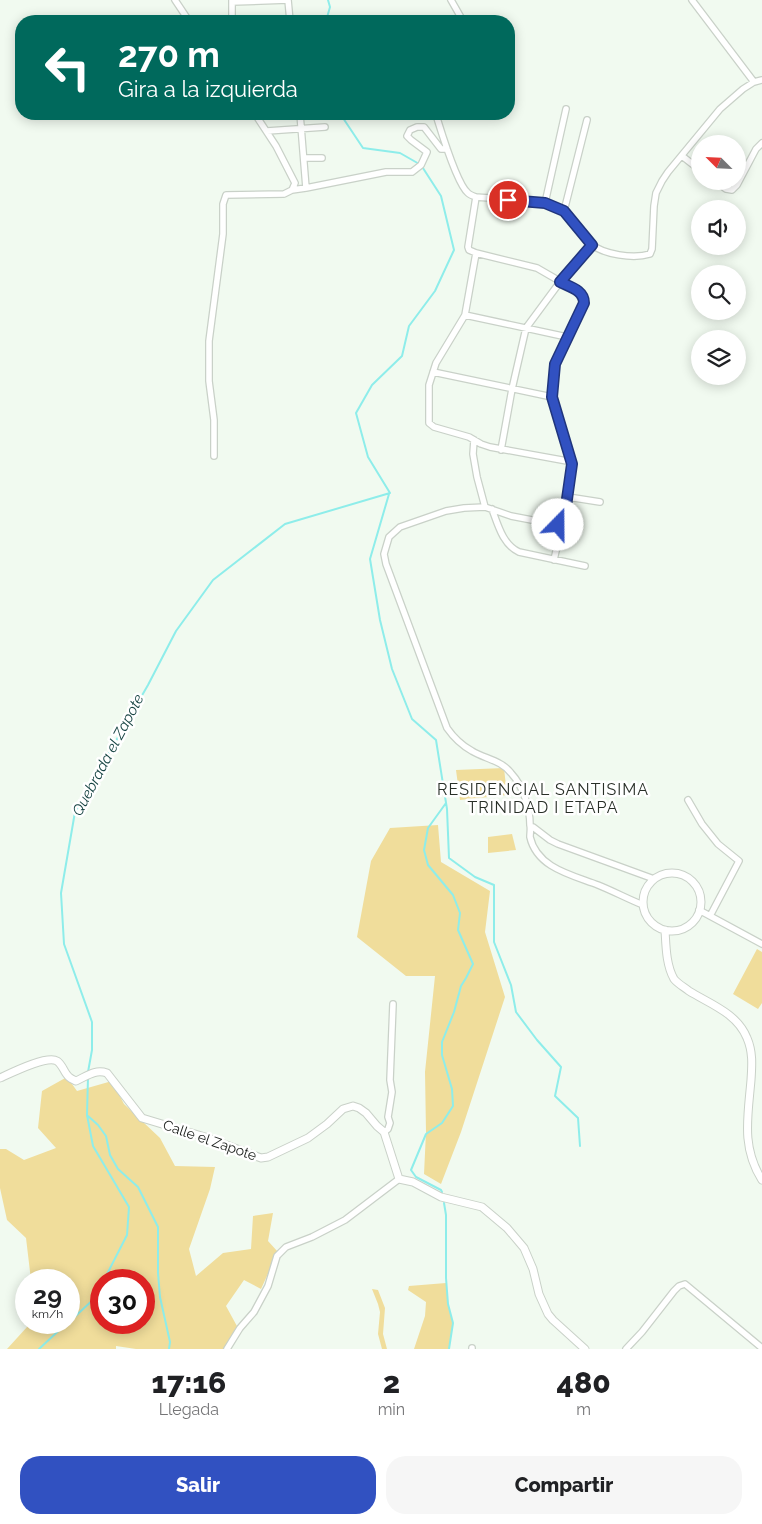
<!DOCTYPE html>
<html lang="es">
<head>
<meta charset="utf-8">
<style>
	:root { --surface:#fff; --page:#f6f6f6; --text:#202124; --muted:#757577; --accent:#3151c1 }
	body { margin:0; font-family:Raleway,sans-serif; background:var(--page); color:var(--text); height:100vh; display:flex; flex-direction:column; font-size:19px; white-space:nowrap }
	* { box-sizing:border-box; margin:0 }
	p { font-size:16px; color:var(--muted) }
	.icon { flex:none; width:28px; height:28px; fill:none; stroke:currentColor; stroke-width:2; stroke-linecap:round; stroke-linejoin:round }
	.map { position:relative; height:1349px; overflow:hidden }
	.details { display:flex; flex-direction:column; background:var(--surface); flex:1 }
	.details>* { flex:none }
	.top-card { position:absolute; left:15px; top:15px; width:500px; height:105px; border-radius:20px; box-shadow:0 2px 12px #0003; background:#00695c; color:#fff; overflow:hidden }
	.needle { width:32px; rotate:294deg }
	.controls { position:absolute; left:691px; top:135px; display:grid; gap:10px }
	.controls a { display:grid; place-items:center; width:55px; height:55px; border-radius:50%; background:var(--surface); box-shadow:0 2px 12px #0003; font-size:25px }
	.speed { position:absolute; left:15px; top:1269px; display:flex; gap:10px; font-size:25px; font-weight:700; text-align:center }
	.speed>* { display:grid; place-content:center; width:65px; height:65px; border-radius:50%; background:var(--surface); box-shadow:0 2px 12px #0003; line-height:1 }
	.speed small { font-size:12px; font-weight:400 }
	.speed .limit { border:8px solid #d22; background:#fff; color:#111 }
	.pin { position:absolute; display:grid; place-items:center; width:42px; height:42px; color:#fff; margin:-21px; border:2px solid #fff; border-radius:50%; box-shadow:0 1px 5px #0007 }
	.me { position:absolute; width:55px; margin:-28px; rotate:22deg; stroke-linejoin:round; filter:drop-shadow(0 0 4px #0008) }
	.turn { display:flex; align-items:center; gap:18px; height:105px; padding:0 20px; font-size:22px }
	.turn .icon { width:65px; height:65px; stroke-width:2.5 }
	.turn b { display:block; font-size:35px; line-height:42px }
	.eta { display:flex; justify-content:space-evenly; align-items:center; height:85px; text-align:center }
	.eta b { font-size:30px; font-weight:800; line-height:35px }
	.primary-button { display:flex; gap:10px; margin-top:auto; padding:10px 20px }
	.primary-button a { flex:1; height:58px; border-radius:20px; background:var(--accent); color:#fff; font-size:20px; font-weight:800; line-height:58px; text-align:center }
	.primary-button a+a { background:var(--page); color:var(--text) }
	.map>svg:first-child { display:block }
</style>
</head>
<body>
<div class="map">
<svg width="762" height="1349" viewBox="0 0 762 1349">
	<rect width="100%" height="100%" fill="#f1faf0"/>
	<path fill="#f0dd9b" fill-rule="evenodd" d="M504 768 507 795 460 800 456 770Z
		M438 825 441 862 490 891 485 932 505 997 461 1132 441 1184 424 1174 426 1132 425 1072 435 976H406L357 937 371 861 390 828Z
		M512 834 516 850 488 853V837Z
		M757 949 762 952V1003L758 1009 733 994Z
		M67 1077 77 1091 112 1081 124 1104 160 1138 175 1166 215 1167 210 1189 189 1249 196 1276 223 1253 251 1249 253 1216 273 1213 268 1241 278 1252 261 1289 244 1280 226 1306 238 1328 224 1349H136L116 1346V1349H7L27 1327 28 1323 69 1322V1280H31L26 1238 7 1220 0 1188V1149H6L24 1160 56 1148 38 1128 42 1091ZM101 1280H144V1322H101Z
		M446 1283 448 1304 453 1324 449 1349H414L425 1316 426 1302 408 1290 409 1286Z
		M372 1289 378 1290 385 1308 383 1334 387 1349H382L378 1334 380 1312 378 1304Z"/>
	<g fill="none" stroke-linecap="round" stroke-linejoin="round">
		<path stroke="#8eedea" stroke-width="2" d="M326 21 330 7 328 0
			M343 114V118L363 148 400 153 421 165 441 196 454 250 435 291 409 326 402 356 372 385 356 413 368 457 390 493
			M389 494 370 559 380 620 392 669 412 719 436 740 447 809 449 858 475 877 494 885V942L511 985 516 1012 537 1040 561 1067 555 1096 578 1118 580 1146
			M88 1072 92 1050V1022L64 944 61 893 75 812 148 685 176 631 213 580 285 524 390 493
			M88 1077 87 1115 93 1146 129 1207 127 1235 104 1280
			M88 1116 98 1125 106 1136 110 1155 118 1169 138 1187 158 1227V1273L160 1297 170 1342 169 1349
			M442 1192 441 1190 416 1177 411 1170 426 1134 442 1123 453 1106 452 1089 442 1055V1042L454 1012 461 986 466 978 473 964 458 930 460 913 453 895 428 865 424 850 428 828 446 803
			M444 1203 446 1215V1278L448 1304 453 1323 449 1349
			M69 1322 95 1298 101 1286
			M39 1349 68 1322"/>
		<g stroke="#c9d1c8" stroke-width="8">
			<path id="minor" d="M175 0 189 21
				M232 0V21
				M451 0 463 21
				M692 0 754 82
				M232 2 288 0 290 21
				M437 114V118C442 134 457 184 468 193 470 195 473 196 476 197 500 199 543 199 563 211 575 218 581 234 590 243 603 255 634 259 650 254L652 249 654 206 656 193 662 181 668 172 720 109 743 89 754 82 762 80
				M267 131 325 127
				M682 156 700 170
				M304 158H322
				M715 181 726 189 732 190 737 185 756 149 762 143
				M306 188 386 172H412L421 165 427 152 411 140 407 136 410 130 417 127H424L441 149H447
				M292 190 306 188 300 114
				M476 197 468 247 469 250 476 253 537 268 582 294 584 303 555 364 552 397 572 464 564 520 562 524 554 560
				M545 203 566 109
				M564 211 587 120
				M476 253 465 315 436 363 429 385V423L434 427 469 437 481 444 490 447 567 461 572 464
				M465 315 567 337
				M433 372 552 397
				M474 440 473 454 477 477 485 507
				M501 450 512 389 526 328 560 282 591 245
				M214 456V420L209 381V341L223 234V204L226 195 284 194 292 190 295 183 276 146 255 114
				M568 497 600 502
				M492 509C498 525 503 545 519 552L585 566
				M562 524 558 525 511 516 485 507 464 508 446 511 400 527 389 537 384 554 386 564 447 728C454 738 461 745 472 751 485 759 501 760 511 773 523 786 530 808 530 825 531 829 530 832 530 837 537 868 572 875 598 885 613 891 628 899 643 905
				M688 800 702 824 718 844 739 861 710 916
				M531 827H533L550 840 558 844 654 879
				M699 910 762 944
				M384 1132 388 1129 390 1123 388 1117 392 1092 390 1080 393 1004
				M472 1348V1349
				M227 1349 240 1328 254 1312 268 1286 277 1256 286 1247 312 1237 345 1220 399 1179
				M626 1349 642 1332 674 1291 679 1286 685 1284 762 1348"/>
		</g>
		<g stroke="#c9d1c8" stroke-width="9">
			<path id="tertiary" d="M643 902a29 29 0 1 1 58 0a29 29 0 1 1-58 0Z
				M665 930C666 946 666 965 674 979 678 984 684 987 689 991 710 1004 737 1013 747 1038 753 1052 752 1065 751 1080 748 1116 741 1147 762 1180
				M0 1078C11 1073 47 1055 57 1061 63 1065 64 1073 69 1077 71 1079 74 1080 76 1081 87 1076 95 1069 107 1073L142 1118 205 1137 261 1158 268 1157 308 1138 327 1124 343 1109 353 1106 359 1108 366 1113 377 1126 384 1132 399 1179 413 1182 441 1197 482 1207 507 1228 524 1248 533 1269 539 1294 548 1314 553 1320 585 1349"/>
		</g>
		<use href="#minor" stroke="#fff" stroke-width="5.5"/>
		<use href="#tertiary" stroke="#fff" stroke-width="7"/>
	</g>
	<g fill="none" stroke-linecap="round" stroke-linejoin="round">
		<g stroke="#20357d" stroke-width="12">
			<path id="route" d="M508 200 545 203 564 211 592 245 560 282C570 287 584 290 584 303L555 364 552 397 572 464 564 520 562 524 558 525"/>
		</g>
		<use href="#route" stroke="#3151c1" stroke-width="9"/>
	</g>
	<g text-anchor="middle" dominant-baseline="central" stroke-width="5" stroke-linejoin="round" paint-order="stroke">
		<g font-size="14" fill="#191c19" stroke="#fff">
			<text transform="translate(210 1140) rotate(19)">Calle el Zapote</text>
		</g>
		<g font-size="15" font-style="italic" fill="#174443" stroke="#fff">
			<text transform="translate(108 755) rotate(-62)">Quebrada el Zapote</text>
		</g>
		<g font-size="16" letter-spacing="1" fill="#292f28" stroke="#fff">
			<text x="543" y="789">RESIDENCIAL SANTISIMA<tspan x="543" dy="18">TRINIDAD I ETAPA</tspan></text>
		</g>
	</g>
</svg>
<div class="controls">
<a><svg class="needle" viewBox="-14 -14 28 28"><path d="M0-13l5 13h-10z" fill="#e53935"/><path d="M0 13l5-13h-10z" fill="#757577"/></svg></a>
<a><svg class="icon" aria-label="sound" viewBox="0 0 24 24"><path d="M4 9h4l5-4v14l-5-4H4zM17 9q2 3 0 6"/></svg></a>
<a><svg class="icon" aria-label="search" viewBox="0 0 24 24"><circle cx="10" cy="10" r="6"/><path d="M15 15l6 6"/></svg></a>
<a><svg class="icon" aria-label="layers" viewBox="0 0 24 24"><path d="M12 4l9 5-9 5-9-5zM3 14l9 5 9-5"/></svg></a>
</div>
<div class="speed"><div>29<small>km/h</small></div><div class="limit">30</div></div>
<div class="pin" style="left:508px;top:200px;background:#d93025"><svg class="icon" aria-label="arrive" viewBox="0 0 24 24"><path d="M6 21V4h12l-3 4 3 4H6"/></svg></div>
<svg class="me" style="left:558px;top:525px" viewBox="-20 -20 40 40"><circle r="19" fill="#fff"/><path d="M0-13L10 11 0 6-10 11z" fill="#3151c1"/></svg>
<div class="top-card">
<div class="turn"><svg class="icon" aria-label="left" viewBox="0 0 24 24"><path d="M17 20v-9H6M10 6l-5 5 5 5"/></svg><div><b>270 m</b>Gira a la izquierda</div></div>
</div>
</div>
<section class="details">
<div class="eta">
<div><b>17:16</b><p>Llegada</p></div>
<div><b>2</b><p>min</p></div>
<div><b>480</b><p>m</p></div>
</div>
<div class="primary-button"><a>Salir</a><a>Compartir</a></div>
</section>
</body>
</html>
